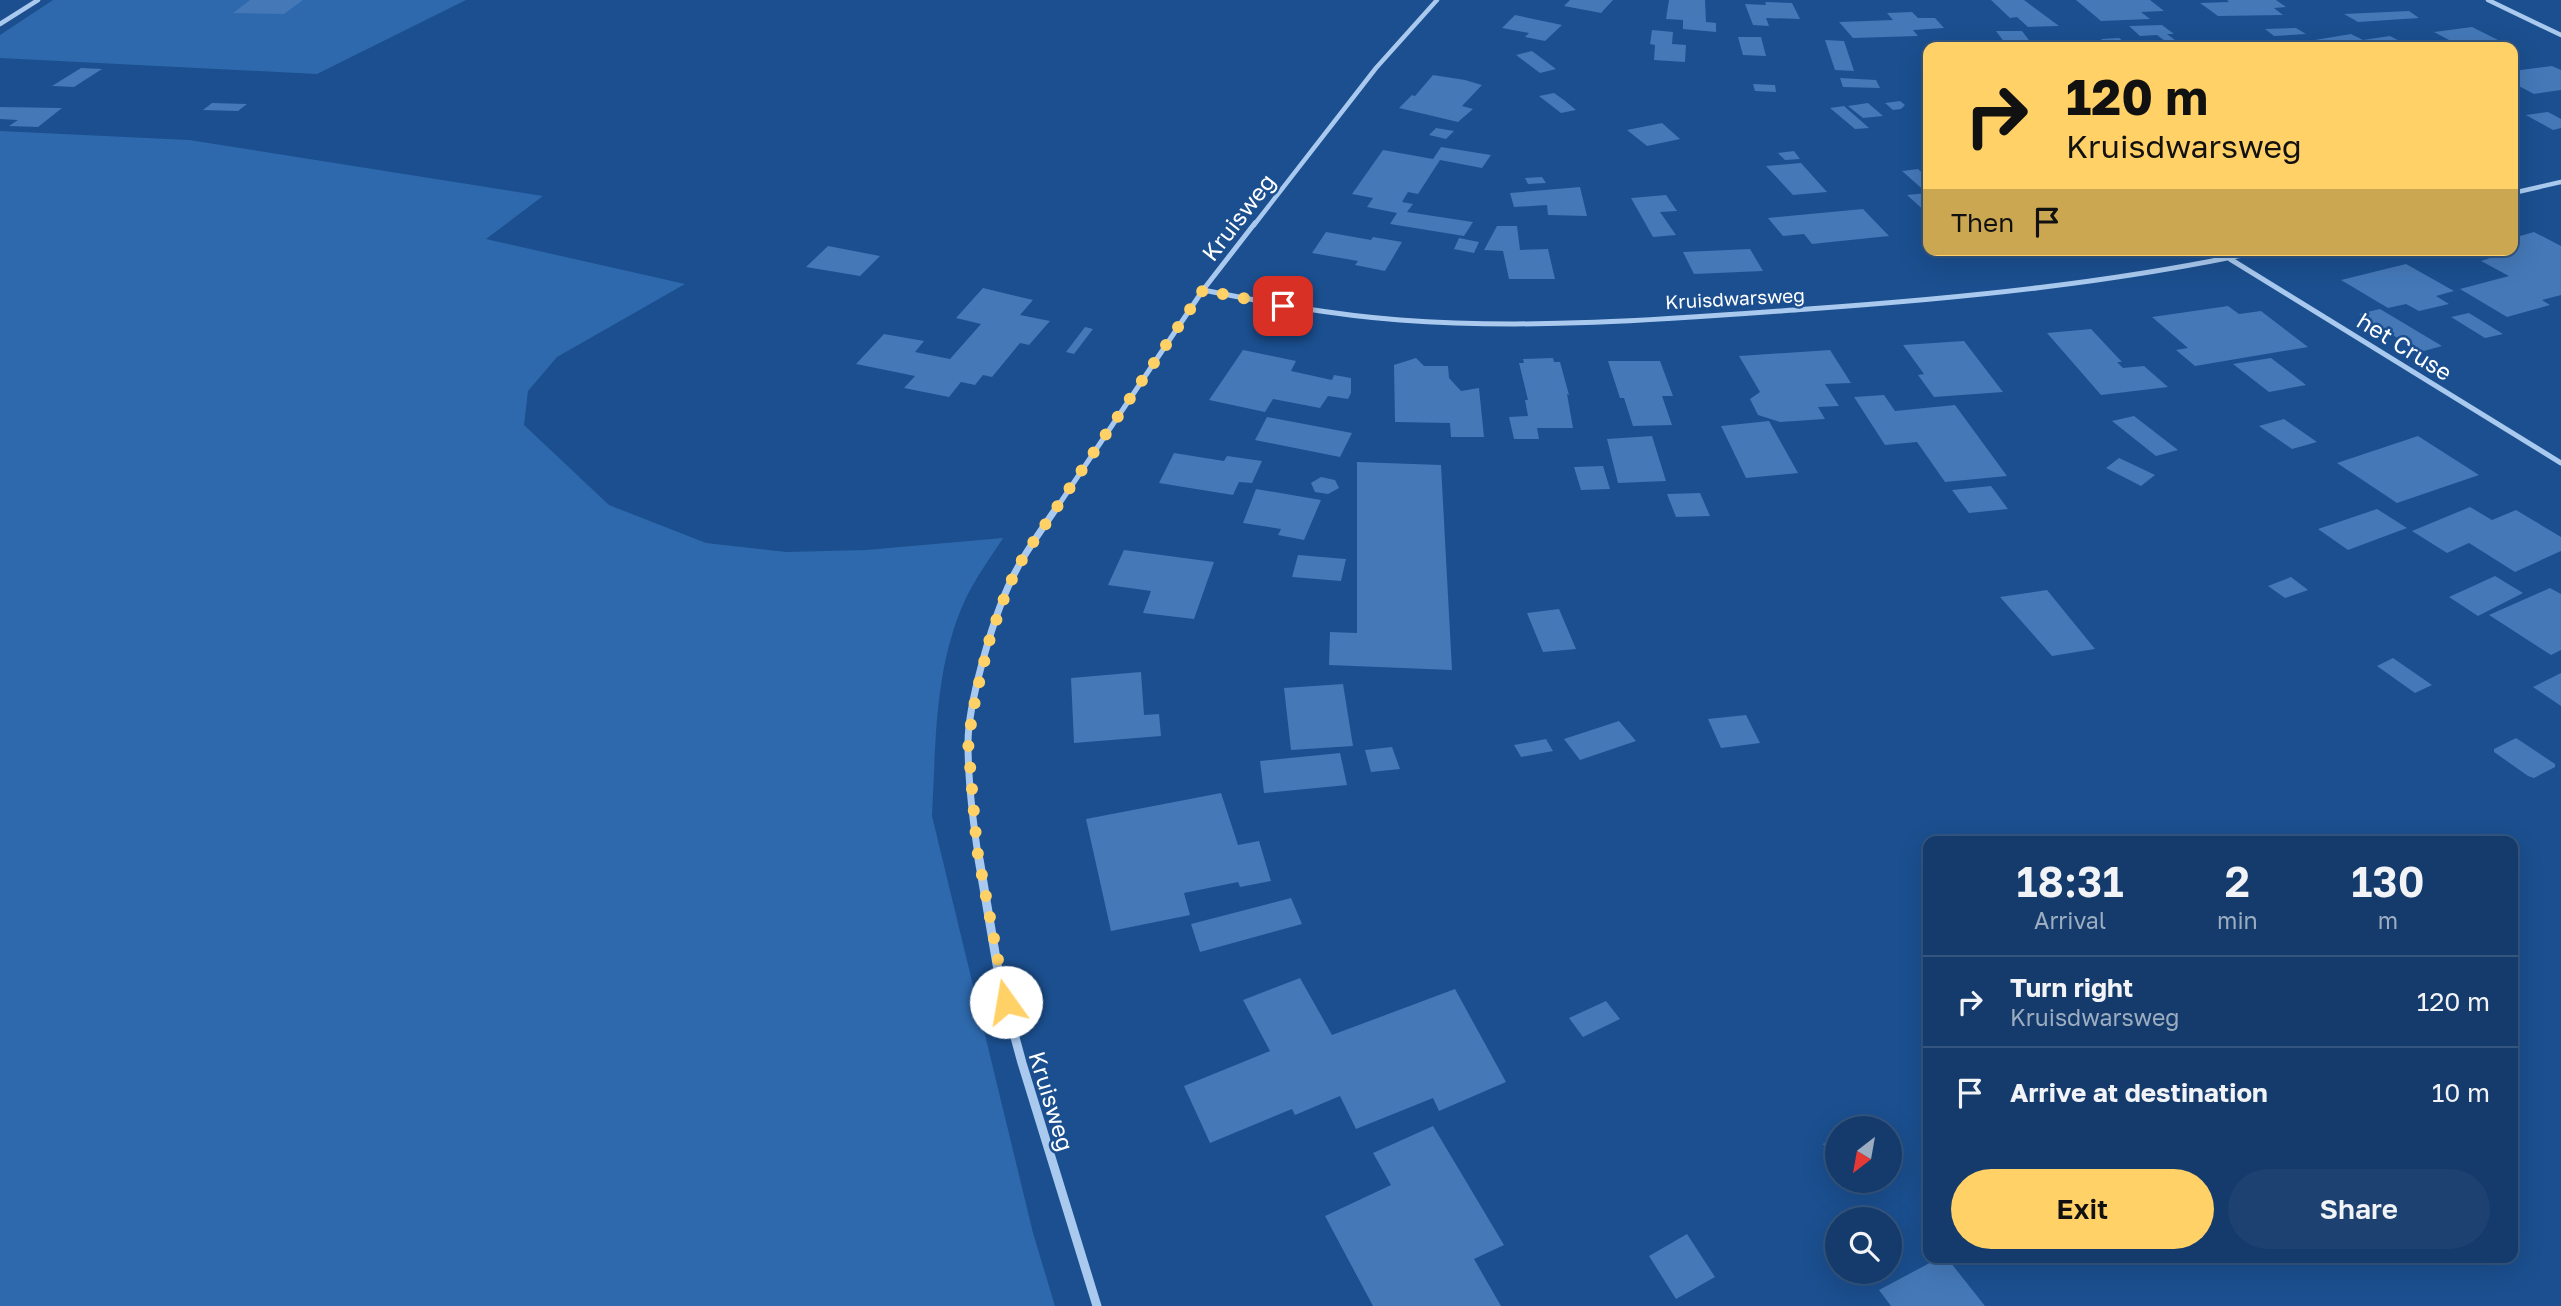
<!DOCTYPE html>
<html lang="en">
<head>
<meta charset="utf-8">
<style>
	:root { --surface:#143b6b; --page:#1d4271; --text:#f1f3f6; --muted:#9dadc1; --line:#33557e; --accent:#ffd166 }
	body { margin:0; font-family:"Golos Text",sans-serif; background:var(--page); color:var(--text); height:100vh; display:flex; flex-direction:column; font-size:26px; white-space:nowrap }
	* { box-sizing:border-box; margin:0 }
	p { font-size:23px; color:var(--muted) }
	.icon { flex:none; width:38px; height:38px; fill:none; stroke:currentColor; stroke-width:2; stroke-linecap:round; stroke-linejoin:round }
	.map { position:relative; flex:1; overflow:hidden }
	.side { position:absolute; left:1923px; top:836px; width:595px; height:427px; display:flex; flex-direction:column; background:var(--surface); border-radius:14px; box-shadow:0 7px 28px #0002,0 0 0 2px var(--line) }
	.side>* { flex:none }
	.banner { position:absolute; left:1923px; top:42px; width:595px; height:214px; border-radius:14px; box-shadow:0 7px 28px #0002,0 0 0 2px var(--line); background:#ffd166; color:#111; overflow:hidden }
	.needle { width:46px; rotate:211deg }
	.fabs { position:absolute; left:1825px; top:1116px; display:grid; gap:14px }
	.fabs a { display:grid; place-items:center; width:77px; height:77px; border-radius:50%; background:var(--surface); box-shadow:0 7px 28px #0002,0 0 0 2px var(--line); font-size:35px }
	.pin { position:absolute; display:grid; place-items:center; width:60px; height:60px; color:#fff; margin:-30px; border-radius:14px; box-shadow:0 4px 10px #0006 }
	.me { position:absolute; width:77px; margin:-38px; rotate:347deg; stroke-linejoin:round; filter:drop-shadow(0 0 5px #0008) }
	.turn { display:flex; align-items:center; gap:24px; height:147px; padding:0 28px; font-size:32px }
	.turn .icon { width:91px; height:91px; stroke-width:2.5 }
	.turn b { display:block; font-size:49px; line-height:60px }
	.then { display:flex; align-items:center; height:66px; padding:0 28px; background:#0003; gap:14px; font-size:26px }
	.eta { display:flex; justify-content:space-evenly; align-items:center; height:119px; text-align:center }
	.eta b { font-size:42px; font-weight:600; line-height:49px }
	.primary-button { display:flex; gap:14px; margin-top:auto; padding:14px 28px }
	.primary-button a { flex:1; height:80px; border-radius:42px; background:var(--accent); color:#111; font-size:28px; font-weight:600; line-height:80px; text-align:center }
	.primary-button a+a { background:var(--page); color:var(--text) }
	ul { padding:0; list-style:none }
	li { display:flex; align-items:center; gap:21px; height:91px; padding:0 28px; border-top:2px solid var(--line) }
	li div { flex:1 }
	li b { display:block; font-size:26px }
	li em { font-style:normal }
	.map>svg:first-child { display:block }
</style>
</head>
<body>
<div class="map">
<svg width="2561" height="1306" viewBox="0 0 2561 1306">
	<rect width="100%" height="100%" fill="#1b4f8f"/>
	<path fill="#2e69ad" d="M53 0H466L317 74 0 58V35Z
		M0 131 189 140 543 196 486 239 685 284 557 357 528 391 524 425 609 505 706 543 786 552 866 550 1003 538C991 557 976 577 966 598 934 666 936 743 932 816L1033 1233 1055 1306H0Z"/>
	<path fill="#4478b7" d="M250 0H303L284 14 233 13Z
		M1570 0H1613L1601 13 1564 6Z
		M1669 0H1705L1706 22 1716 23V32L1683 29V20L1666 19Z
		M1991 0H2024L2059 26 2028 27 2017 17 2010 18Z
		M2076 0H2150L2164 11 2141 12 2150 19 2101 21Z
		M2227 0H2276L2286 7 2274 8 2283 15 2218 16 2200 3 2229 2Z
		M1765 2 1792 3 1800 19 1766 18 1769 26 1753 25 1745 4 1766 5Z
		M2409 11 2419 18 2358 22 2344 14Z
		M1912 12 1918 18H1935L1944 28 1913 30 1918 36 1853 38 1839 22 1893 20 1887 13Z
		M1515 15 1562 25 1545 41 1525 37 1529 33 1502 28Z
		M2162 25 2174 34H2167L2184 47H2173L2157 35 2140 36 2129 26Z
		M2472 27 2500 41 2466 46 2469 47H2329L2315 40 2351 34 2363 40 2390 36 2405 44 2433 42 2449 40 2434 32Z
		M2296 28 2306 34 2274 36 2265 29Z
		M1652 30 1673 32 1672 44 1686 45 1685 62 1654 60 1655 45 1650 44Z
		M1996 31H2022L2032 44H2050L2054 47H2008Z
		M1738 37H1761L1766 56 1743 55Z
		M2119 38 2131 47H2110L2101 39Z
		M1825 40 1844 41 1854 71 1835 70Z
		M1532 51 1556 69 1540 73 1516 55Z
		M2552 66 2561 70V90L2534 94 2513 83V71Z
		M81 68 102 69 74 87 52 86Z
		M1433 75 1465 80 1482 85 1462 106 1473 109 1458 122 1399 108 1412 95 1415 96Z
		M1840 78 1876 80 1880 88 1843 87Z
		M1753 84 1775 85 1776 92 1755 91Z
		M1554 93 1564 100 1576 110 1561 113 1539 96Z
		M1900 101 1905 105 1901 109 1893 110 1885 103Z
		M212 103 247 104 238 111 203 110Z
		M1868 103 1883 116 1863 118 1848 106Z
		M1844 106 1869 128 1855 129 1830 108Z
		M0 107 62 108 38 127 9 126 18 120 0 119Z
		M2548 112 2561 119V128L2553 130 2526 115Z
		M1662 123 1680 139 1647 146 1627 130Z
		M1436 128 1454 131 1446 139 1429 135Z
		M1441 147 1491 155 1482 168 1440 160 1418 194 1408 192 1402 202 1413 204 1407 212 1473 222 1464 236 1390 224 1397 213 1367 207 1373 198 1352 194 1383 150 1433 159Z
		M1794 151 1800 159 1785 160 1778 153Z
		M1801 163 1827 192 1793 195 1766 166Z
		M1918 169 1928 178V214L1907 195 1927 193 1902 171Z
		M1542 177 1546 183 1528 184 1525 178Z
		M1580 187 1587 216 1548 215 1547 205 1514 207 1510 193Z
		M1666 195 1677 211 1660 212 1676 235 1653 237 1631 198Z
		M1863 209 1889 236 1812 244 1804 234 1783 236 1768 218Z
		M1497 226H1517L1520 250 1548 249 1555 279H1509L1503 251 1484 250Z
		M1326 232 1371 240 1373 237 1402 242 1385 271 1355 265 1358 261 1312 253Z
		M2534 232 2561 246V295L2542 300 2550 305 2507 317 2460 289 2509 276 2481 261 2493 257 2480 250H2513V238Z
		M1459 238 1479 242 1474 253 1454 249Z
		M828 246 880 256 860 276 806 267Z
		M1750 249 1763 271 1694 274 1683 252Z
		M2406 264 2454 291 2436 296 2449 304 2419 311 2406 304 2388 308 2341 280Z
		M983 288 1033 300 1020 315 1050 321 1029 345 1020 343 992 377 983 375 975 385 961 382 949 397 904 388 915 376 856 364 884 334 924 341 915 352 950 359 981 324 956 318Z
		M2228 306 2239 314 2261 311 2308 347 2195 366 2176 350 2188 348 2152 317Z
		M2380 309 2442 346 2420 352 2359 314Z
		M2469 313 2503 334 2485 338 2451 317Z
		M1085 327 1093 329 1074 354 1066 352Z
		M2091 329 2122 362H2117L2123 368 2144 366 2168 387 2101 395 2047 333Z
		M1964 341 2003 392 1934 397 1918 375 1924 374 1903 345Z
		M1243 350 1296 361 1291 371 1332 380 1334 375 1351 378V393L1348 399 1328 396 1320 408 1273 399 1265 412 1209 400Z
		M1830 350 1851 383 1825 384 1839 406 1818 407 1825 419 1780 422 1758 415 1750 399 1760 392 1739 356Z
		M1416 358 1424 366H1448L1449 378 1461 391 1479 388 1484 437H1451L1450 423 1395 422 1394 365Z
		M1553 358 1554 362H1560L1569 395 1567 394 1573 428H1537L1539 439H1514L1509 417 1528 416 1525 400H1528L1519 363H1524L1523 359Z
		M2271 358 2288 371 2306 385 2269 392 2233 364Z
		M1608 361H1660L1673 396H1662L1672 425 1633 426 1624 398H1620Z
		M1884 395 1895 411 1955 405 2007 476 1945 482 1917 442 1885 445 1854 397Z
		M2134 416 2178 450 2156 456 2112 421Z
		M1267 417 1352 433 1340 457 1255 440Z
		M2284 419 2317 442 2292 449 2259 426Z
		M1769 421 1798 473 1746 478 1721 426Z
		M1652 436 1666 481 1618 483 1607 439Z
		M2418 436 2479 475 2397 503 2337 463Z
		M1174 453 1224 461 1227 456 1262 461 1252 483 1239 482 1233 495 1159 483Z
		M2119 458 2132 464 2155 475 2141 486 2106 468Z
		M1357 462 1441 465 1452 670 1329 665 1330 632 1357 633Z
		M1603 466 1610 489 1581 490 1574 467Z
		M1321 477 1335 480 1339 488 1328 494 1315 492 1311 483Z
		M1991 486 2008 509 1969 513 1952 490Z
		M1256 489 1321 500 1304 540 1278 535 1281 529 1243 523Z
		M1700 493 1710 516 1676 517 1667 494Z
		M2470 507 2492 520 2516 510 2561 537V551L2515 572 2469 543 2447 553 2412 531Z
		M2377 509 2407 528 2348 550 2318 529Z
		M1124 550 1214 562 1194 619 1143 613 1151 591 1108 585Z
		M1298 555 1346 559 1341 581 1292 577Z
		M2495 576 2523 593 2478 616 2449 597Z
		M2291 577 2308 590 2285 598 2268 586Z
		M2550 588 2561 594V650L2551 655 2489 615Z
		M2047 590 2095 649 2052 656 2000 597Z
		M1559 609 1576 649 1543 652 1527 613Z
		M2393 658 2432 685 2415 693 2377 666Z
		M1141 672 1144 715 1159 714 1161 736 1074 743 1071 678Z
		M2561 673V706L2533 687Z
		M1343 684 1353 746 1291 750 1284 688Z
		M1746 715 1760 743 1721 748 1708 719Z
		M1619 721 1636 741 1580 760 1564 739Z
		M2516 738 2555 764V767L2534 778 2528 776 2494 752V749Z
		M1546 739 1553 751 1521 757 1514 745Z
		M1392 747 1400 769 1371 772 1365 750Z
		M1340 753 1347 785 1264 793 1260 761Z
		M1221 793 1238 845 1259 841 1271 881 1240 887 1238 882 1184 893 1190 915 1111 931 1086 819Z
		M1291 898 1302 924 1200 952 1191 924Z
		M1300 978 1332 1035 1455 989 1506 1082 1439 1111 1433 1098 1356 1129 1340 1096 1295 1115 1292 1109 1210 1143 1184 1086 1270 1051 1243 1000Z
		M1606 1001 1620 1019 1583 1037 1569 1018Z
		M1433 1126 1504 1245 1474 1259 1501 1306H1373L1325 1216 1391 1185 1373 1153Z
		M1838 1136V1163L1823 1144Z
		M1687 1234 1715 1277 1676 1299 1649 1256Z
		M1939 1258H1947L1985 1306H1891L1879 1290Z"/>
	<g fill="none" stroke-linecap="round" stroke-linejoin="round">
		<path stroke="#a9c9ee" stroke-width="4.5" d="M2488 0 2561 35
			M0 24 38 0
			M2513 193 2561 182
			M1254 225 1376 68 1437 0"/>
		<path stroke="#a9c9ee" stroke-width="5" d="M2230 259 2561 463
			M1203 290C1268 303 1333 315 1400 320 1536 330 1672 319 1808 309 1962 298 2115 283 2266 250
			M1058 506 1203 290 1255 223"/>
		<path stroke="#a9c9ee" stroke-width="7" d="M979 861C973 823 968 781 968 743 968 703 992 623 1008 587 1021 557 1041 531 1059 504"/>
		<path stroke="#a9c9ee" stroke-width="9" d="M979 859 1000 982 1022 1063 1097 1306"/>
	</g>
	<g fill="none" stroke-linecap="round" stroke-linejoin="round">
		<path stroke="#ffd166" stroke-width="12" stroke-dasharray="0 21.6" d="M1006 1002 977 849 968 741 976 695 990 638 1008 587 1024 556 1203 290 1283 306"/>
	</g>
	<g text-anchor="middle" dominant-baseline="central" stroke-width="5" stroke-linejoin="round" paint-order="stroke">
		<g font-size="19" fill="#fff" stroke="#1b4f8f">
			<text transform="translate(1735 298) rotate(-3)">Kruisdwarsweg</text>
		</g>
		<g font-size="23" fill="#fff" stroke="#1b4f8f">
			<text transform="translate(1238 217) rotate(-52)">Kruisweg</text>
			<text transform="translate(2405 346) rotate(32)">het Cruse</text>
			<text transform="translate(1052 1101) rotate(73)">Kruisweg</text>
		</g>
	</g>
</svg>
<div class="fabs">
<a><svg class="needle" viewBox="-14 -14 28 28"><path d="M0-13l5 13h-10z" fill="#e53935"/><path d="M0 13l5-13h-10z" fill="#9dadc1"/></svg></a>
<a><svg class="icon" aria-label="search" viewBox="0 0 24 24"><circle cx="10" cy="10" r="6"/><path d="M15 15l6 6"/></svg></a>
</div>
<div class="pin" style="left:1283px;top:306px;background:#d93025"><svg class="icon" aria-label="arrive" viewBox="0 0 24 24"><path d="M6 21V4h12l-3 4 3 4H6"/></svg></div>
<svg class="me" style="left:1006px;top:1002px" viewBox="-20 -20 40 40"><circle r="19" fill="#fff"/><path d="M0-13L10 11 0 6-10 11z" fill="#ffd166"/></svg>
<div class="banner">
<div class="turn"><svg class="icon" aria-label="right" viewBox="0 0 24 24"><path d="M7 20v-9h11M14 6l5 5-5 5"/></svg><div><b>120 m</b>Kruisdwarsweg</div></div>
<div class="then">Then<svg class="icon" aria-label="arrive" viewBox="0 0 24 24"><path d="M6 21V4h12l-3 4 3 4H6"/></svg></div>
</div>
<section class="side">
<div class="eta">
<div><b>18:31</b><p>Arrival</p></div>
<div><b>2</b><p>min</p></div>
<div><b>130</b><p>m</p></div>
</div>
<ul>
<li><svg class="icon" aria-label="right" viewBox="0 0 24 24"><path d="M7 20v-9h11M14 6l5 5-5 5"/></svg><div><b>Turn right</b><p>Kruisdwarsweg</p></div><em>120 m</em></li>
<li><svg class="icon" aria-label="arrive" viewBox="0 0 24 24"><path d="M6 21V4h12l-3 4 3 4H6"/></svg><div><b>Arrive at destination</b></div><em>10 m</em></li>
</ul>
<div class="primary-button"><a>Exit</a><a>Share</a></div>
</section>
</div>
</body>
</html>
